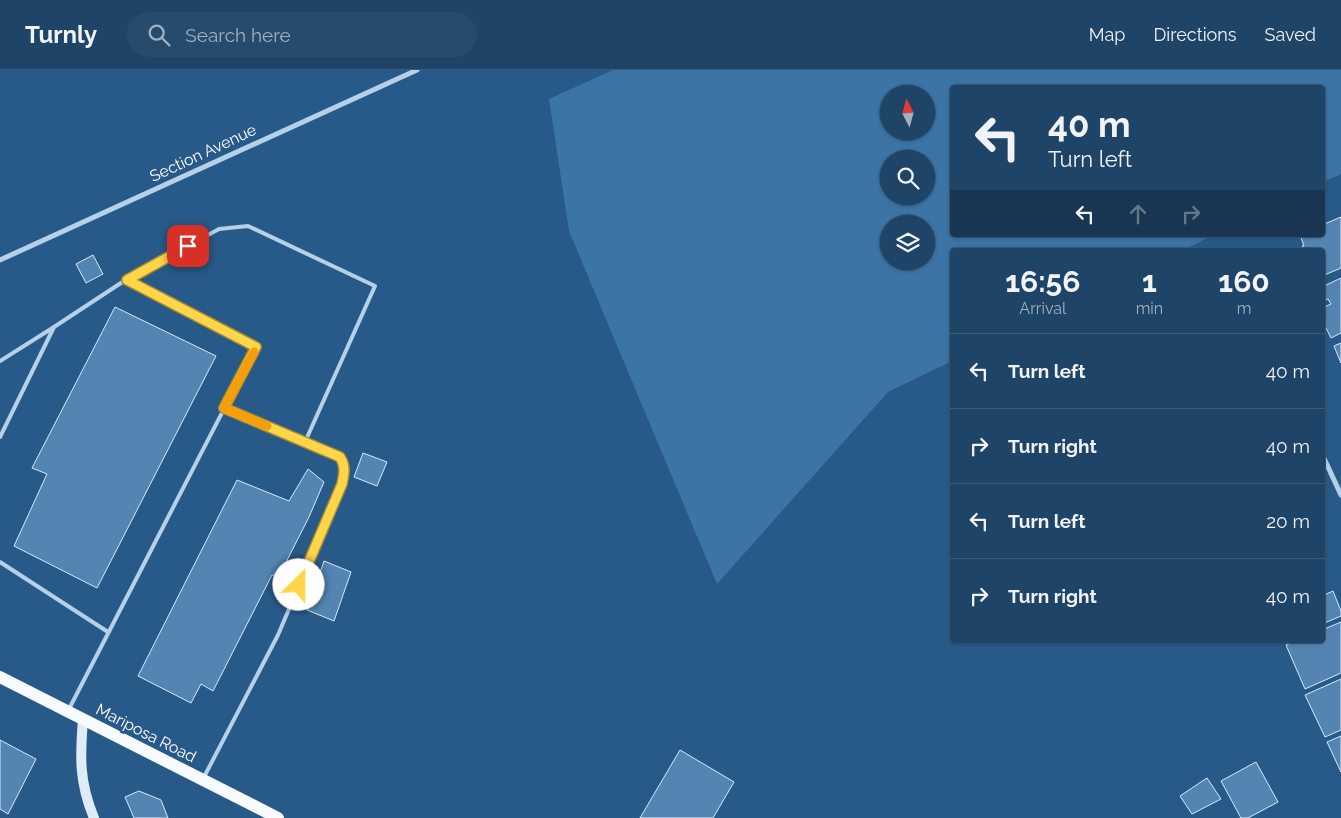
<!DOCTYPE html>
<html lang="en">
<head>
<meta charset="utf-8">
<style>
	:root { --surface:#1e4467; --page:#264b6d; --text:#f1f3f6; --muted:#a1b0c0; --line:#3c5c7b }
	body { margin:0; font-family:Raleway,sans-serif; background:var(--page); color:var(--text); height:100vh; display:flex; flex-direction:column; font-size:19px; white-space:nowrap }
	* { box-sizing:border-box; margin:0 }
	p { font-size:16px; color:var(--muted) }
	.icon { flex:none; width:28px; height:28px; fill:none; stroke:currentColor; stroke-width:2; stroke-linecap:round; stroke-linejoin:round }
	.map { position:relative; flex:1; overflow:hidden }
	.details { position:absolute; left:950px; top:178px; width:375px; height:395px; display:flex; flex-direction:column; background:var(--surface); border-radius:5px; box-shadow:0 1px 4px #0004,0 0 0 1px var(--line) }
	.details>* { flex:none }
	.banner { position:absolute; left:950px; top:15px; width:375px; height:152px; border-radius:5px; box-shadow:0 1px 4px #0004,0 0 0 1px var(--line); background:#1e4467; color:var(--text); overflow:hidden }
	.needle { width:32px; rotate:354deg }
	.fabs { position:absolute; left:880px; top:15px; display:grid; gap:10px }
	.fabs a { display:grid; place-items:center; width:55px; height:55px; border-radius:50%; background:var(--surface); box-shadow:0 1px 4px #0004,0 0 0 1px var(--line); font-size:25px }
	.pin { position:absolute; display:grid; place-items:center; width:42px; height:42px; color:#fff; margin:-21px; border-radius:10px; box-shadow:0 2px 8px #0006 }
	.me { position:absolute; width:55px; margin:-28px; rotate:23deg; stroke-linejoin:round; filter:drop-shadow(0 0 4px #0008) }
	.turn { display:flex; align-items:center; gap:18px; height:105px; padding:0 15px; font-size:22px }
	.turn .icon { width:65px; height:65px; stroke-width:2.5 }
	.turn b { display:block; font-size:35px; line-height:42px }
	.lanes { display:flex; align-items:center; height:48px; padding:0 15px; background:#0003; justify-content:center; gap:25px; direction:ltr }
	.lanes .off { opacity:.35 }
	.eta { display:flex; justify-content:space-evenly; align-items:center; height:85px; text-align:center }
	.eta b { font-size:30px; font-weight:700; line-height:35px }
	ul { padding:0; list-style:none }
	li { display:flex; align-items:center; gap:15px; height:75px; padding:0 15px; border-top:1px solid var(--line) }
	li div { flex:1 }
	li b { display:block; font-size:19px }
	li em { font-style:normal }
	header { display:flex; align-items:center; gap:30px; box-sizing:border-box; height:70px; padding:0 25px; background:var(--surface); border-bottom:1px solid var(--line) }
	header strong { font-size:24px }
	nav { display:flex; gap:28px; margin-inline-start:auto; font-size:18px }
	.search { width:350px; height:45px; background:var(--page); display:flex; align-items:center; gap:12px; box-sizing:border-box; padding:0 18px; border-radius:28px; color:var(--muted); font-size:19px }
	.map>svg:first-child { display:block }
</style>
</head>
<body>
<header>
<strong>Turnly</strong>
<div class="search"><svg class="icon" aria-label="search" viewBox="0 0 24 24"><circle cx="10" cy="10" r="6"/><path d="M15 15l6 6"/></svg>Search here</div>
<nav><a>Map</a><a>Directions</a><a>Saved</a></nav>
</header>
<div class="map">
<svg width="1341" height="748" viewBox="0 0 1341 748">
	<rect width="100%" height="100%" fill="#285a89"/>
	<path fill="#3c74a6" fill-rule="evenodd" d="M613 0H1341V104L1323 112 1322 18H952V165H1214L1183 180H952V291L888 322 717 514 569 161 549 29ZM889 24H926V61H889ZM889 89H926V126H889ZM889 154H926V191H889Z"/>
	<path fill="#5485b2" stroke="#d9e9f7" d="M1341 147V198L1322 206V180H1304L1302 176H1304L1300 165H1322V155Z
		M93 185 103 204 86 213 76 194Z
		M1341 208V263L1331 268 1322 250V238L1331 234 1328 229 1326 230 1322 223V217Z
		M115 237 216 286 97 518 14 476 47 404 32 398Z
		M1341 273V293L1334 276Z
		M363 383 387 392 377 416 354 407Z
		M308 399 324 412 309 447 278 508 272 505 213 621 201 614 191 633 138 606 237 410 289 431Z
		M324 491 351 502 334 551 307 540Z
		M1333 521 1341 541V546L1322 554V526Z
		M1341 552V603L1305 619 1286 575 1298 570H1322V560Z
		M1341 609V660L1325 667 1305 625Z
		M1341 666V702L1327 672Z
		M0 670 36 689 8 744 0 739Z
		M680 680 734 712 713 748H640Z
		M1256 692 1278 732 1248 748H1241L1221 711Z
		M1207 708 1221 729 1192 744 1180 726Z
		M139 721 161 730 168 748H134L125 727Z"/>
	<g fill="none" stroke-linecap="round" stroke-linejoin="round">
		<path stroke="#b5d0e9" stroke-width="4" d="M127 209 219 159 248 156 375 216 305 372 224 338
			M54 257 127 209 256 277 69 639
			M0 291 54 257 0 367
			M0 492 108 562
			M204 707 278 565 342 414C343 407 346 400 344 393 341 384 314 376 305 372"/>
		<path stroke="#b5d0e9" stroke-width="5" d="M0 190 417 0
			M1322 384 1341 425"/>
		<path stroke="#dfecf8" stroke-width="10" d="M83 649C80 687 79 712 94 748"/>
		<path stroke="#f8fbfe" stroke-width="12" d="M0 607 278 748"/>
	</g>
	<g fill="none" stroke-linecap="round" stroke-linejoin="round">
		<g stroke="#a68a30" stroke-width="12">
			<path id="route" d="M188 176 127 210 256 277 224 338 340 387C346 396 344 404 342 414L299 515"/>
		</g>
		<use href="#route" stroke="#ffd54a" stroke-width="9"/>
		<path stroke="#f59e0b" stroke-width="9" d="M254 282 224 338 267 356"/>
	</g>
	<g text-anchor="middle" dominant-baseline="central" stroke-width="5" stroke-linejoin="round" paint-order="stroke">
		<g font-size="16" fill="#fff" stroke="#285a89">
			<text transform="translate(203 83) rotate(-25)">Section Avenue</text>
			<text transform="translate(146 663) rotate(27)">Mariposa Road</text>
		</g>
	</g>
</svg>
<div class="fabs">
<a><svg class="needle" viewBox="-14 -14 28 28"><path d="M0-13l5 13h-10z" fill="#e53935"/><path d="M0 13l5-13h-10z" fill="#a1b0c0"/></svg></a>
<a><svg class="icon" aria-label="search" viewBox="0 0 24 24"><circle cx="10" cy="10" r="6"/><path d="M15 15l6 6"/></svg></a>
<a><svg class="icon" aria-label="layers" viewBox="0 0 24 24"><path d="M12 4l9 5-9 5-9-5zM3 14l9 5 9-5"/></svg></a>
</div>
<div class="pin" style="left:188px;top:176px;background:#d93025"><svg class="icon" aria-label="arrive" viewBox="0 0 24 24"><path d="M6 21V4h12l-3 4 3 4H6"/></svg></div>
<svg class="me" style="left:299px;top:515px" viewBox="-20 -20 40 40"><circle r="19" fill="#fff"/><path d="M0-13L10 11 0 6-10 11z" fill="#ffd54a"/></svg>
<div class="banner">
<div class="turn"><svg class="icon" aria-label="left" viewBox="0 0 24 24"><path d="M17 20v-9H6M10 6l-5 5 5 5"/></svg><div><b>40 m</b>Turn left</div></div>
<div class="lanes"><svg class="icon" aria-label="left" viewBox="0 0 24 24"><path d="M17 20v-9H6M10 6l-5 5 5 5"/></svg><svg class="icon off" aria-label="ahead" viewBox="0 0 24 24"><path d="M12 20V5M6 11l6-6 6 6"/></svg><svg class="icon off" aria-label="right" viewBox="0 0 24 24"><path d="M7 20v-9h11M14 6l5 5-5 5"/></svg></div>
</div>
<section class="details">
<div class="eta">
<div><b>16:56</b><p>Arrival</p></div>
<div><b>1</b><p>min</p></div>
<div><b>160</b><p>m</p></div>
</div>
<ul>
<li><svg class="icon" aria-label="left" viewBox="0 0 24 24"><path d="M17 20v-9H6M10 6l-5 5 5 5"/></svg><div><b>Turn left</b></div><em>40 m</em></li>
<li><svg class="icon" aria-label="right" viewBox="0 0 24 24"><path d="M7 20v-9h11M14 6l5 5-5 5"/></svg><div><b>Turn right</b></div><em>40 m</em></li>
<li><svg class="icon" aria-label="left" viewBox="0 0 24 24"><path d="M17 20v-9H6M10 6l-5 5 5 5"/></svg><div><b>Turn left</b></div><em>20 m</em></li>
<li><svg class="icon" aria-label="right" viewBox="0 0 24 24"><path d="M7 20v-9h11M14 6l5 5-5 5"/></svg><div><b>Turn right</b></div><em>40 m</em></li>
</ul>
</section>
</div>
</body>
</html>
